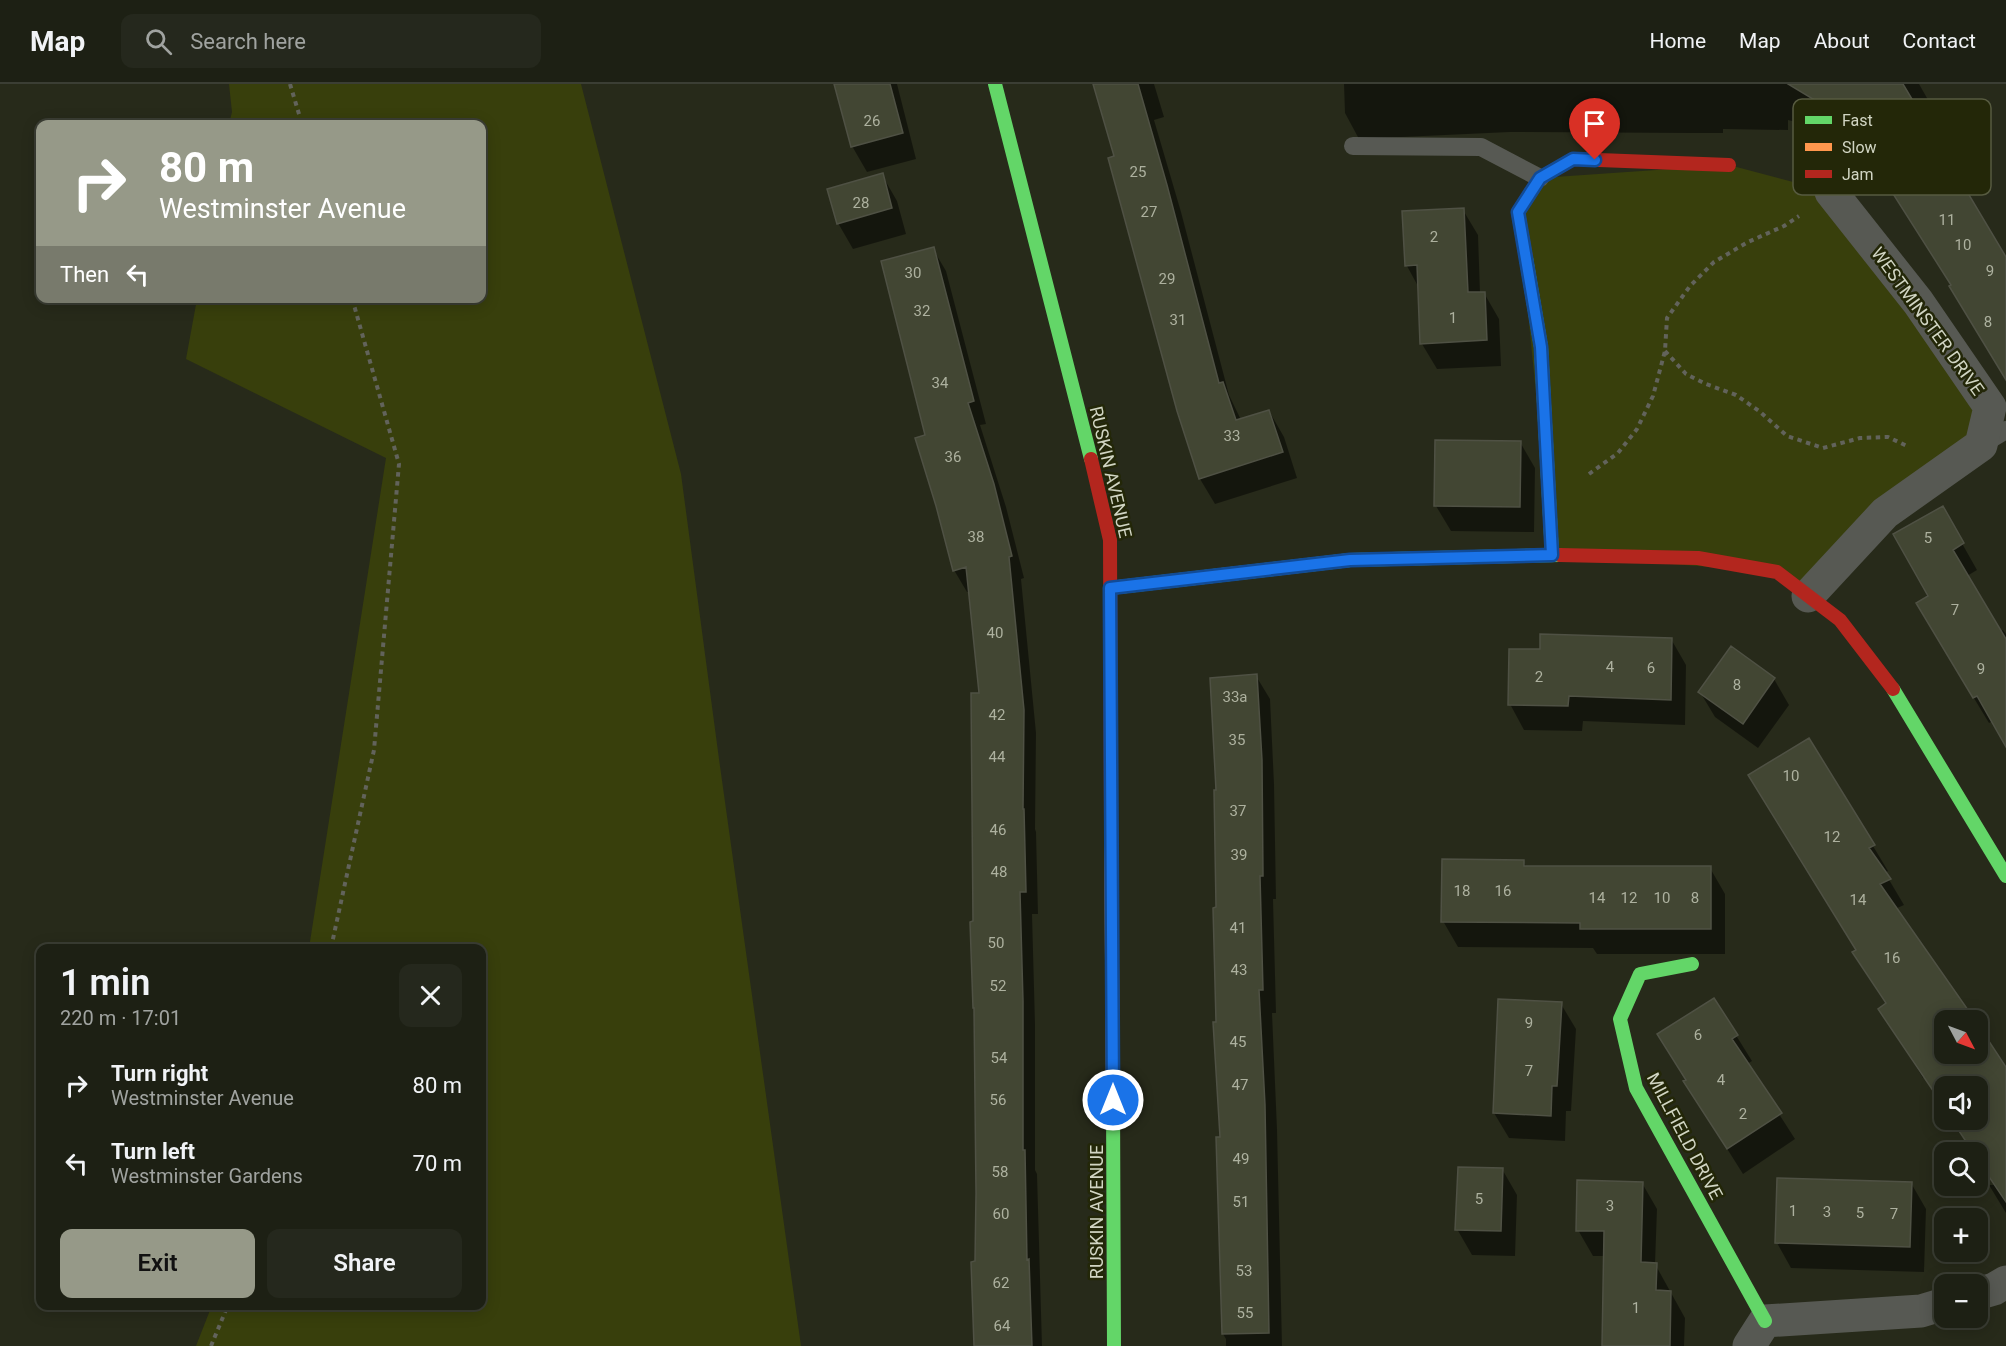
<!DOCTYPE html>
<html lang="en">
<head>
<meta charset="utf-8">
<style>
	:root { --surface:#1d2014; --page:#25281d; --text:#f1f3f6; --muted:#a0a3a0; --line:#3b3e34; --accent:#969988 }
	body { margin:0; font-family:Roboto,sans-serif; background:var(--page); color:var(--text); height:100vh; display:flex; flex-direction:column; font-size:22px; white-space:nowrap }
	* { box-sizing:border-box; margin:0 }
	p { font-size:20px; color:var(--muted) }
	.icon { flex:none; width:33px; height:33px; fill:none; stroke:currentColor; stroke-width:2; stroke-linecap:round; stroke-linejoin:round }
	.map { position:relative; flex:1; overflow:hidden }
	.panel { position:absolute; left:36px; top:860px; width:450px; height:366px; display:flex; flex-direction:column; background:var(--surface); border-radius:12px; box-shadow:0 3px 15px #0003,0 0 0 2px var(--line) }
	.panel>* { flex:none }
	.guide { position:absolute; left:36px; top:36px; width:450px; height:183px; border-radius:12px; box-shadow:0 3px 15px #0003,0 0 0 2px var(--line); background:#969988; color:#fff; overflow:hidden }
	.needle { width:39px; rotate:131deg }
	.tools { position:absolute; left:1934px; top:926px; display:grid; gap:12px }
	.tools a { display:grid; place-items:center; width:54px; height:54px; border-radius:12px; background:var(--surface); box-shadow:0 3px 15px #0003,0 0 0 2px var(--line); font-size:30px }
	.pin { position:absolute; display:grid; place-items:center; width:51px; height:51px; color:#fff; margin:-62px -26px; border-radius:50% 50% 50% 0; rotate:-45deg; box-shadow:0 0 6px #0007 }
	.pin .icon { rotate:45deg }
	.me { position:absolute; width:66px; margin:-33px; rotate:0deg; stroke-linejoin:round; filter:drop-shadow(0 0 4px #0008) }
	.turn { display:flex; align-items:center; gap:21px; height:126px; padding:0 24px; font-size:27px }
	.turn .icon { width:78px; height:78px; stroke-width:2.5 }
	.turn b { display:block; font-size:42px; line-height:51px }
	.then { display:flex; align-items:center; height:57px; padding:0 24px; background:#0003; gap:12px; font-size:22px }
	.round { display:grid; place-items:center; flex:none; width:63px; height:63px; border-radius:12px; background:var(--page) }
	.head { display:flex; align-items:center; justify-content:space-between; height:102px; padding:0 24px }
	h1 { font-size:36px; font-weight:600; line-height:45px }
	.cta { display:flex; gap:12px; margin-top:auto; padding:12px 24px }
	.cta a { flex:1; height:69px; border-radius:12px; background:var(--accent); color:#111; font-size:24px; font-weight:600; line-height:69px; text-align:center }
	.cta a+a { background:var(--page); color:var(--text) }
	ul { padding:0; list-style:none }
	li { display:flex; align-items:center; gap:18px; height:78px; padding:0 24px }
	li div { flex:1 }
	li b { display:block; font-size:22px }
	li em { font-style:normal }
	header { display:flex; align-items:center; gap:36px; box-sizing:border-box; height:84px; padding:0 30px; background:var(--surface); border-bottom:2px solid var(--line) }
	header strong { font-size:28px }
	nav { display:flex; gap:33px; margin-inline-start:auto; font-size:21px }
	.search { width:420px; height:54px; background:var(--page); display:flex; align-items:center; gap:15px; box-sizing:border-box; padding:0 21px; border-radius:12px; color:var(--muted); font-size:22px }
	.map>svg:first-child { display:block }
</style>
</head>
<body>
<header>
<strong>Map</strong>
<div class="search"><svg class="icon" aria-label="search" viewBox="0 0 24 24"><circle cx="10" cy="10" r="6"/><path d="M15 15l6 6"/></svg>Search here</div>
<nav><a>Home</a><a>Map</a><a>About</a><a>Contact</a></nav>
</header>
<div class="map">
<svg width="2006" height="1262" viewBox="0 0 2006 1262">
	<rect width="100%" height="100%" fill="#272a1a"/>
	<path fill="#383f0c" d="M229 0H581L681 390 719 675 801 1262H196L212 1221H482V864H309L386 374 186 275 197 215 482 214V40H229L232 28Z
		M1729 81 1831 108 1990 323 1981 361 1808 512 1777 488 1552 471 1518 128 1540 94Z"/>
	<path fill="#0007" d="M835 0H897L916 75 867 88 852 62Z
		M1095 0H1154L1164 33 1154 36 1181 128 1229 311 1241 336 1269 327 1284 353 1297 394 1215 420 1200 395 1116 73Z
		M1344 0H1919L1931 21 1922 35 2006 177V294L1952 202 1889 76 1846 51 1788 36V46L1723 45V49H1687L1510 48 1359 55 1345 29Z
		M882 91 897 117 906 150 853 165 838 139Z
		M1463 126 1478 151 1480 209H1484L1499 235 1501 282 1437 285 1422 260 1419 204 1407 182Z
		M933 165 946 187 986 340 980 341 1006 423 1024 494 1021 495 1036 649 1035 745 1036 748 1038 830H1032L1035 940V1086L1037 1090 1042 1262H976L975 839 980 611 970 508H967L954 486 926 352Z
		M1520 358 1535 384 1534 448 1451 447 1436 422Z
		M1942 424 1977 486 1967 492 2000 548 2003 546 2006 550V659L1993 637 1989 639 1932 545 1930 512Z
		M1671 555 1686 581 1685 641 1583 637 1582 647 1524 646 1510 620 1541 567Z
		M1256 592 1270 615 1274 700 1276 815H1273L1276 929H1272L1277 1045 1282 1262H1226V1255L1223 1250 1218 1055H1221L1217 940 1218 707Z
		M1774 595 1789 621 1758 664 1715 633 1700 608Z
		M1765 717 1873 762 1888 787 1885 789 1904 821 1895 825 1973 936H1944V969H1977V942L2006 1000V1129L1989 1101H1994L1977 1076V1068H1972L1952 1035H1977V1002H1944V1019L1926 992 1923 994 1880 925 1887 921 1854 869 1857 867Z
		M1523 777 1527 784H1710L1725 810V870H1597L1593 864 1458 863 1443 837Z
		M1714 916 1752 977 1747 980 1795 1055 1743 1090 1685 998Z
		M1561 920 1576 945 1571 1027H1566L1565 1057 1509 1054 1494 1029Z
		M1502 1085 1517 1111 1515 1172 1472 1171 1457 1145Z
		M1642 1099 1657 1125 1655 1180 1685 1234 1684 1262H1603L1604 1172H1593L1578 1146Z
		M1911 1099 1926 1125 1924 1188 1791 1184 1777 1159Z"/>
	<path fill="#424633" stroke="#4f5144" stroke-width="1.5" d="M834 0H890L903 49 851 63Z
		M1093 0H1138L1167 101 1219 299 1223 298 1236 336 1269 326 1283 368 1199 395 1177 327 1108 74 1114 72Z
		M1788 0H1903L2006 173V296L1949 202 1951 201 1876 83 1901 68Z
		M883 89 892 124 837 140 827 105Z
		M1464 124 1468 208H1485L1487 256 1420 260 1417 181 1405 182 1402 127Z
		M934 163 974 317 968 319 994 400 1012 472 1009 473 1024 626 1023 725H1024L1026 808H1020L1023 917V1066H1025L1027 1176 1029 1175 1032 1262H974L971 1178 975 1177 976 1109 974 924H973L970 838 973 837 971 609H979L966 483 953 487 936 422 915 354 925 351 881 177Z
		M1435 356 1521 357 1520 423 1434 422Z
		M1943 422 1964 459 1953 466 2006 555V663L1977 612 1973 614 1916 519 1928 512 1893 450Z
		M1540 550 1672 554 1671 616 1569 612 1568 622 1508 621 1509 565H1540Z
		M1731 562 1775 594 1743 640 1698 608Z
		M1257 590 1262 676 1263 792H1260L1263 906H1259L1265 1021 1269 1249 1222 1250 1216 1053H1220L1213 938H1216L1213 824 1216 823 1214 706H1216L1210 594Z
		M1809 654 1875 761 1869 764 1891 795 1880 800 1975 936H1944V969H1977V939L2006 983V1118L1977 1075V1068H1973L1951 1035H1977V1002H1944V1023L1878 925 1886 919 1852 868 1856 866 1748 691Z
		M1442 775 1524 776V782H1711V845H1580V839L1441 838Z
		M1714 914 1738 951 1732 955 1782 1029 1727 1065 1683 997 1686 996 1657 950Z
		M1498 915 1562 918 1557 1002H1552L1551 1032 1493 1029Z
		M1458 1083 1503 1084 1501 1147 1455 1146Z
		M1777 1094 1912 1098 1910 1163 1775 1159Z
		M1577 1096 1643 1098 1641 1178 1657 1179 1656 1206 1671 1207 1670 1262H1602L1604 1147H1576Z"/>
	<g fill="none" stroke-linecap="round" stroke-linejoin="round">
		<path stroke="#62635b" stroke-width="4" stroke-dasharray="4.5 4.5" stroke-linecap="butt" d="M290 0 302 40
			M1665 267 1686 290 1706 300 1736 311 1759 327 1787 352 1823 364 1860 354 1888 353 1909 363
			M1589 390 1618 369 1637 345 1653 312 1665 267 1667 234 1690 202 1714 178 1748 158 1784 142 1799 132
			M331 864 374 666 399 380 352 214
			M211 1262 228 1221"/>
		<path stroke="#575953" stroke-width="18" d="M1353 62 1481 63 1540 94
			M1981 361 2006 346"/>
		<path stroke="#575953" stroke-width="33" d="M1808 512 1885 429 1981 361 1990 323 1918 218 1831 108
			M1977 1210 1994 1205 2006 1198
			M1749 1262 1765 1237 1921 1227 1944 1220"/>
		<path stroke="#63d668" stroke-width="14" d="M995 0 1091 375
			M1526 174 1541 263 1552 471
			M1110 504 1350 476 1559 471
			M1893 605 2006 792
			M1692 880 1640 890 1620 935 1636 1004 1765 1237
			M1113 1015 1114 1262"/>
		<path stroke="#ff974d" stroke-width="14" d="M1111 738 1113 1015"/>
		<path stroke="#b3261e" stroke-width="14" d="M1526 174 1518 128 1540 94 1573 75 1729 81
			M1091 375 1110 456 1111 738
			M1559 471 1698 474 1777 488 1840 536 1893 605"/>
	</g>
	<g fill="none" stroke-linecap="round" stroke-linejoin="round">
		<g stroke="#114b97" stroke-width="15">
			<path id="route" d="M1113 1016 1110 504 1350 476 1552 471 1541 263 1518 128 1540 94 1573 75 1595 76"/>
		</g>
		<use href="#route" stroke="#1a73e8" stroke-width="10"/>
	</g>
	<g text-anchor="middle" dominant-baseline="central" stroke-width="5" stroke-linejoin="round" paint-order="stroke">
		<g font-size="15" fill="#adb19f">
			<text x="872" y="37">26</text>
			<text x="1138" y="88">25</text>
			<text x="861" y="119">28</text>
			<text x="1149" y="128">27</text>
			<text x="1947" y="136">11</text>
			<text x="1434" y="153">2</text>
			<text x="1963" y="161">10</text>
			<text x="1990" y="187">9</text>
			<text x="913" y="189">30</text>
			<text x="1167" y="195">29</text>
			<text x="922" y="227">32</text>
			<text x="1453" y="234">1</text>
			<text x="1178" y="236">31</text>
			<text x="1988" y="238">8</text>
			<text x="940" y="299">34</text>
			<text x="1232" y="352">33</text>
			<text x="953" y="373">36</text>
			<text x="976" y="453">38</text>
			<text x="1928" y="454">5</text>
			<text x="1955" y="526">7</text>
			<text x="995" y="549">40</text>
			<text x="1610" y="583">4</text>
			<text x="1651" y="584">6</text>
			<text x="1981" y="585">9</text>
			<text x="1539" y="593">2</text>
			<text x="1737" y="601">8</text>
			<text x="1235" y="613">33a</text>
			<text x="997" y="631">42</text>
			<text x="1237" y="656">35</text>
			<text x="997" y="673">44</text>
			<text x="1791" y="692">10</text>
			<text x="1238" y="727">37</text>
			<text x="998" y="746">46</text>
			<text x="1832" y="753">12</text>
			<text x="1239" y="771">39</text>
			<text x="999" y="788">48</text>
			<text x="1462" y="807">18</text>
			<text x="1503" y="807">16</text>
			<text x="1597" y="814">14</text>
			<text x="1629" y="814">12</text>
			<text x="1662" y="814">10</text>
			<text x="1695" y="814">8</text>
			<text x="1858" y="816">14</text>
			<text x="1238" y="844">41</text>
			<text x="996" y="859">50</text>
			<text x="1892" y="874">16</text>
			<text x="1239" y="886">43</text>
			<text x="998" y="902">52</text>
			<text x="1529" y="939">9</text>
			<text x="1698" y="951">6</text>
			<text x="1238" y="958">45</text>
			<text x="999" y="974">54</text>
			<text x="1529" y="987">7</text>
			<text x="1721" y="996">4</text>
			<text x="1240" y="1001">47</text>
			<text x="998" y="1016">56</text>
			<text x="1743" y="1030">2</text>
			<text x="1241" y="1075">49</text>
			<text x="1000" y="1088">58</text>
			<text x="1479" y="1115">5</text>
			<text x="1241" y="1118">51</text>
			<text x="1610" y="1122">3</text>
			<text x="1793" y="1127">1</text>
			<text x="1827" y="1128">3</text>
			<text x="1860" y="1129">5</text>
			<text x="1001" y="1130">60</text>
			<text x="1894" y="1130">7</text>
			<text x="1244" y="1187">53</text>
			<text x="1001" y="1199">62</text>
			<text x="1636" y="1224">1</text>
			<text x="1245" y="1229">55</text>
			<text x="1002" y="1242">64</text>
		</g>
		<g font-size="18" fill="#d1d5c3" stroke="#232708">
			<text transform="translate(1928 237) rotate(54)">WESTMINSTER DRIVE</text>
			<text transform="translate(1111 388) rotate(77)">RUSKIN AVENUE</text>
			<text transform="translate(1685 1052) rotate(62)">MILLFIELD DRIVE</text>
			<text transform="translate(1096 1128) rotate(-90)">RUSKIN AVENUE</text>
		</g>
	</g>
	<rect x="1793" y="15" width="198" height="96" rx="9" fill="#232708" stroke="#575b40" stroke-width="1.5"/>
	<rect x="1805" y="32" width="27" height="8" fill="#63d668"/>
	<rect x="1805" y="59" width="27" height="8" fill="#ff974d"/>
	<rect x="1805" y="86" width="27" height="8" fill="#b3261e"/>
	<g font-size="16" fill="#d1d5c3">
		<text x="1842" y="42">Fast</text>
		<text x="1842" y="69">Slow</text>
		<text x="1842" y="96">Jam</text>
	</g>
</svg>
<div class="tools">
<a><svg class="needle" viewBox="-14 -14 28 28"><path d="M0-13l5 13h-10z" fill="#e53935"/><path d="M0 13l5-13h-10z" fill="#a0a3a0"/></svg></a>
<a><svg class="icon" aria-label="sound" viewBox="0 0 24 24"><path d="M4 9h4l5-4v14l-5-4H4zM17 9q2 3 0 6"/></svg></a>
<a><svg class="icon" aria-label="search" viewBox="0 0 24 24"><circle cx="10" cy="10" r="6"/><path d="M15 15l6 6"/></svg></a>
<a>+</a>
<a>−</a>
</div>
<div class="pin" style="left:1595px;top:76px;background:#d93025"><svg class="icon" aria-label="arrive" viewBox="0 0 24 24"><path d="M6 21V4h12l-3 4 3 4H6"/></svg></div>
<svg class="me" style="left:1113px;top:1016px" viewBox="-20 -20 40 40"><circle r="17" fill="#1a73e8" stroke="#fff" stroke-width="3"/><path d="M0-11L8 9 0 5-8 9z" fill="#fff"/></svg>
<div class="guide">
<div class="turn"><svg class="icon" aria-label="right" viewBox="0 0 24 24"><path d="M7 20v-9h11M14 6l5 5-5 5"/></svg><div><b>80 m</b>Westminster Avenue</div></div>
<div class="then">Then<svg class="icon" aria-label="left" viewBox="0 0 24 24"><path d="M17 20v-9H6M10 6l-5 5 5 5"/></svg></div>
</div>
<section class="panel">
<div class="head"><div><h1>1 min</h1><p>220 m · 17:01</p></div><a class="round"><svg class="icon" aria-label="close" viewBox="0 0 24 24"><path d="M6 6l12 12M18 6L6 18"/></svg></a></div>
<ul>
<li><svg class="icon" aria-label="right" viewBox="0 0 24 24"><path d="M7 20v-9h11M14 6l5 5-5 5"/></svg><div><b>Turn right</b><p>Westminster Avenue</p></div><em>80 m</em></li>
<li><svg class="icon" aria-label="left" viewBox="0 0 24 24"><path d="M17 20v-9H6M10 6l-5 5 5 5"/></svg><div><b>Turn left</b><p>Westminster Gardens</p></div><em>70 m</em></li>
</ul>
<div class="cta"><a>Exit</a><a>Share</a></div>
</section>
</div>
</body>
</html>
